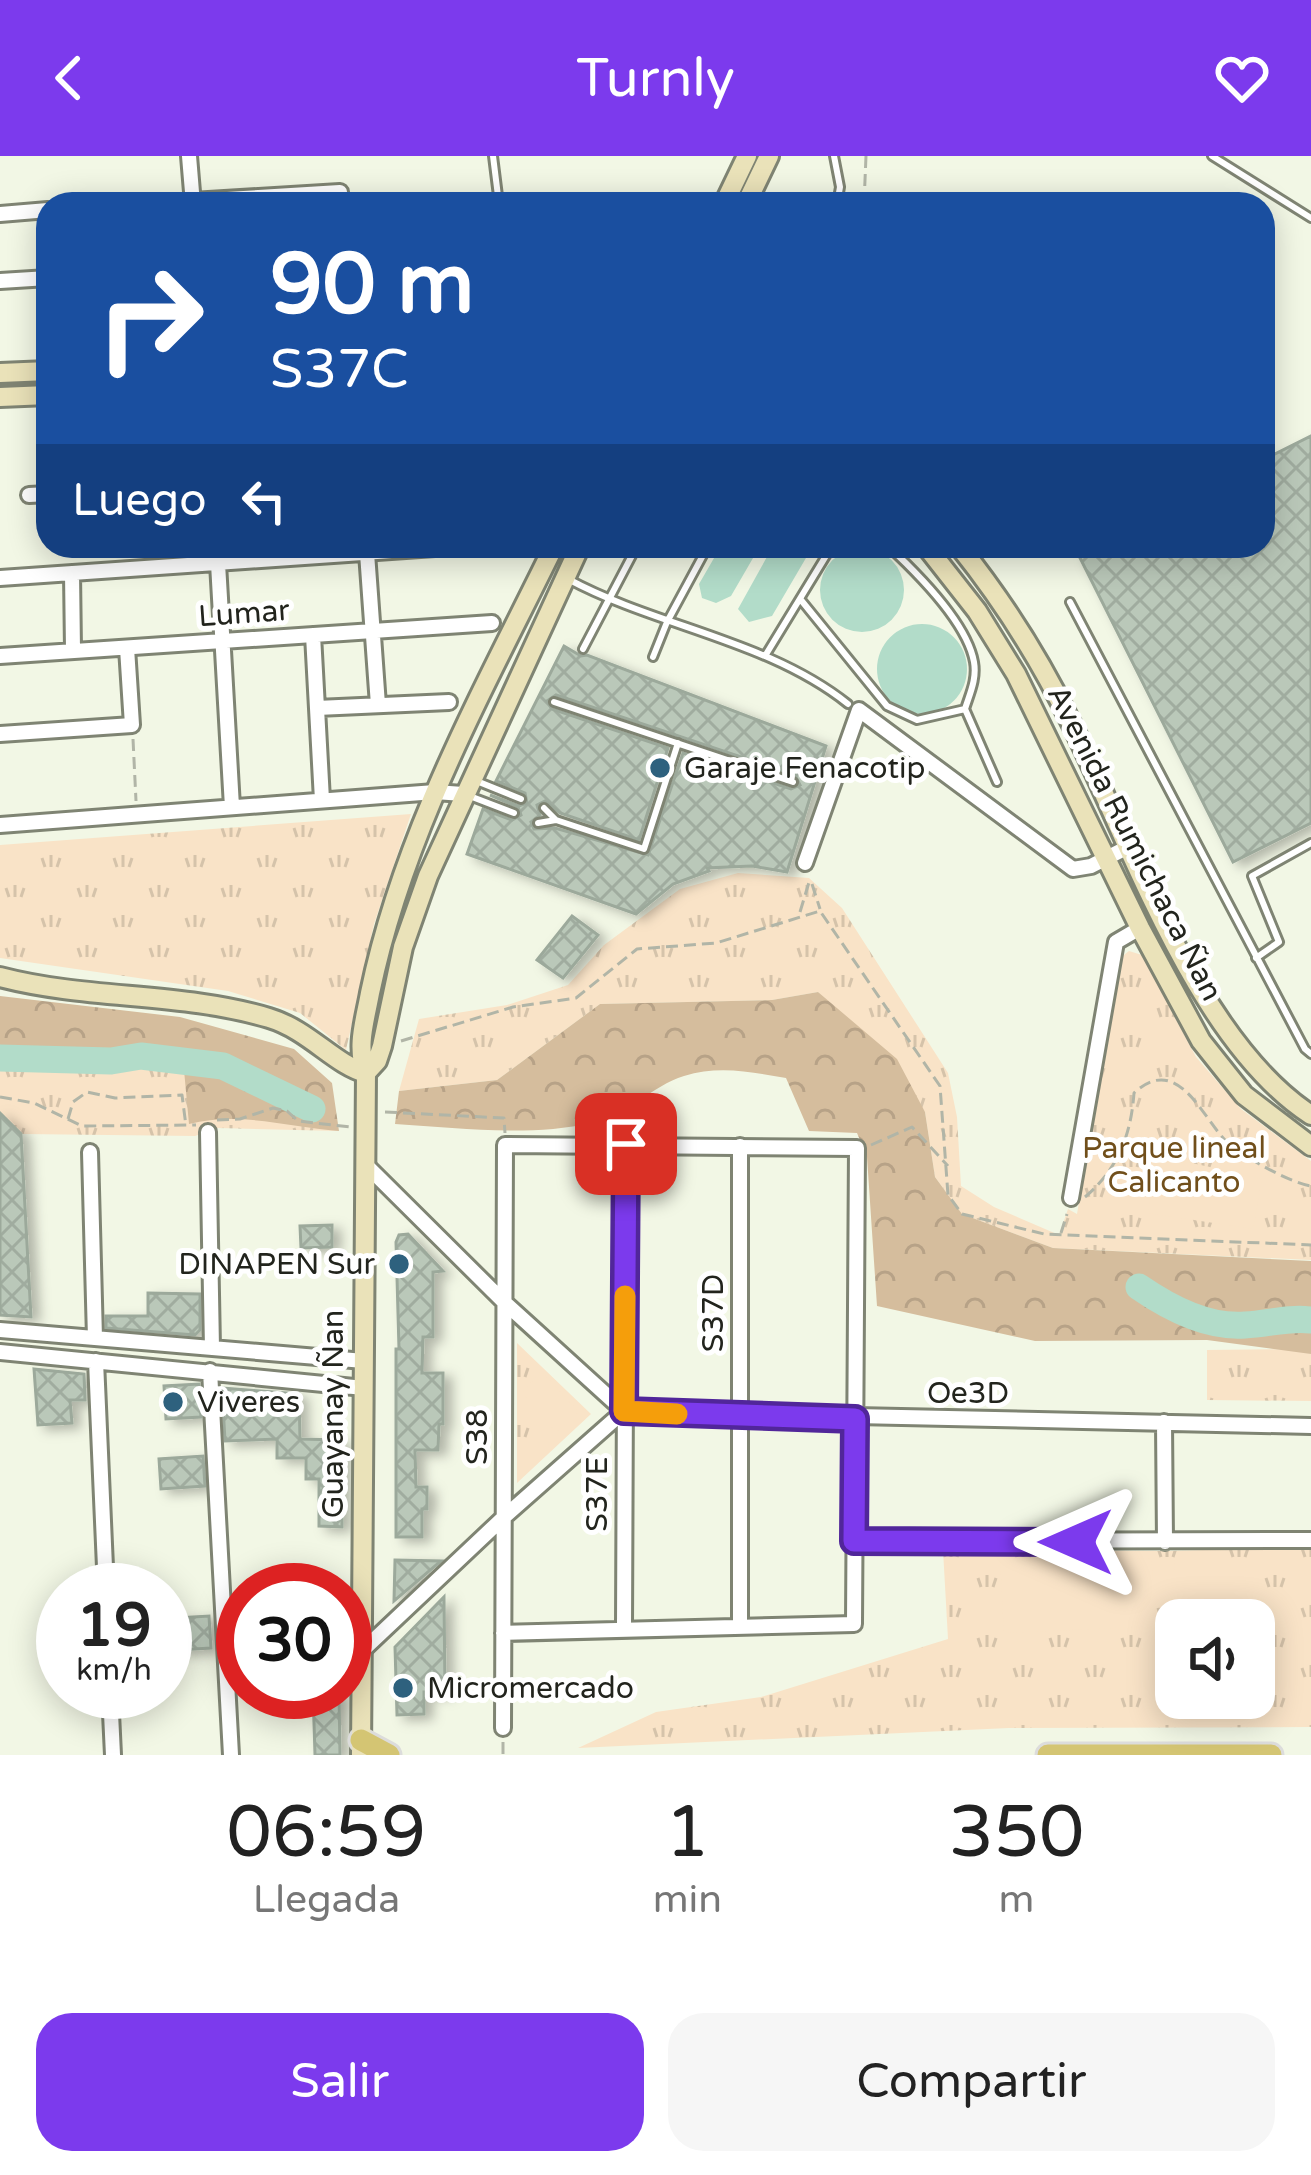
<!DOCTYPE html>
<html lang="es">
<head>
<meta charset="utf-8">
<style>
  :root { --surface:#fff; --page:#f6f6f6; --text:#222; --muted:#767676; --accent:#7c3aed }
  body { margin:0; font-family:"Varela Round",sans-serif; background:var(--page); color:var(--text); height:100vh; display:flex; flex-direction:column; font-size:45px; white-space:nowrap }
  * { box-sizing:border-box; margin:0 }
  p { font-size:39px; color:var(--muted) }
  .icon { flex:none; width:66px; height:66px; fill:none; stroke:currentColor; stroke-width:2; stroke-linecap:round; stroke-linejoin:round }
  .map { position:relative; height:1599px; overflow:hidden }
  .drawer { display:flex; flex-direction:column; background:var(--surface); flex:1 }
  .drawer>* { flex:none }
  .hud { position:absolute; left:36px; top:36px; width:1239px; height:366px; border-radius:36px; box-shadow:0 6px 30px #0003; background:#1a4fa0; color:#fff; overflow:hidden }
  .tools { position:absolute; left:1155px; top:1443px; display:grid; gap:24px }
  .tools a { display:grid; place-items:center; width:120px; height:120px; border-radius:24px; background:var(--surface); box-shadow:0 6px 30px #0003; font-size:60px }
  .speed { position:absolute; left:36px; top:1407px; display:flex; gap:24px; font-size:60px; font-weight:700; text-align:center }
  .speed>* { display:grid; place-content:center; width:156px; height:156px; border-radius:50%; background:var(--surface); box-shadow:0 6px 30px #0003; line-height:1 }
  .speed small { font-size:30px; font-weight:400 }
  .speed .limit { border:18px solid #d22; background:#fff; color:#111 }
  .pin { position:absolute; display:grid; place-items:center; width:102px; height:102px; color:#fff; margin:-51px; border-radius:24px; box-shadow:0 6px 18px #0006 }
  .me { position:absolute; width:132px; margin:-66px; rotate:270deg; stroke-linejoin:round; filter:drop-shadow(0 0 9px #0008) }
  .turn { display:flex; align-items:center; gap:42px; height:252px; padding:0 36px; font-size:54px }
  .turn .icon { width:156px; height:156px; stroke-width:2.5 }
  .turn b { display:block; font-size:84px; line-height:102px }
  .then { display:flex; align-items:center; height:114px; padding:0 36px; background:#0003; gap:24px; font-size:45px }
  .eta { display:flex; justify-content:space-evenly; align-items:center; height:204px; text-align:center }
  .eta b { font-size:72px; font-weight:600; line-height:84px }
  .cta { display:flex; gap:24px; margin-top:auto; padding:24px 36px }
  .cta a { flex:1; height:138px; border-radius:36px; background:var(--accent); color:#fff; font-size:48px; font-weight:600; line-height:138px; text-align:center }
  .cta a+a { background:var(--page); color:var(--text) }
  header { display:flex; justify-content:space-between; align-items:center; height:156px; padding:0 36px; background:var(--accent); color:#fff; font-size:54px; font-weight:600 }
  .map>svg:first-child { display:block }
</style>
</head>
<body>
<header><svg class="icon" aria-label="back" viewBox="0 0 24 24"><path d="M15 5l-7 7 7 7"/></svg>Turnly<svg class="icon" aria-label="heart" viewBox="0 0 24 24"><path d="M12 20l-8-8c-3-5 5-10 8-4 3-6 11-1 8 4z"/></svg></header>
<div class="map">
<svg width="1311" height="1599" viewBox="0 0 1311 1599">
  <defs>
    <pattern id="grass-tufts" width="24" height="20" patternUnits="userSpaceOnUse" patternTransform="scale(3)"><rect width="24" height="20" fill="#f9e3c7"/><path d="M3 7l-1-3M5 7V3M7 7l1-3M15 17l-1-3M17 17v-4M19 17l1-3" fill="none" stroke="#d5c3aa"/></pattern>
    <pattern id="forest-crowns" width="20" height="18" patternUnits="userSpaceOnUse" patternTransform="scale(3)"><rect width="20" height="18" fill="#d5bd9d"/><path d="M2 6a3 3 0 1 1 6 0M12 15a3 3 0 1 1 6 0" fill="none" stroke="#b7a287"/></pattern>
    <pattern id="building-cross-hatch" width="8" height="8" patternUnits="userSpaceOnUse" patternTransform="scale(3)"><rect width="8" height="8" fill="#bac8b9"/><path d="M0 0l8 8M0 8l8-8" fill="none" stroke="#a0ac9f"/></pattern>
    <filter id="shadow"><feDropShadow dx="8" dy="4.5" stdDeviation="6" flood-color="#0004"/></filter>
  </defs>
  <rect width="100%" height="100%" fill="#f2f7e5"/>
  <!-- grass -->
  <path fill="url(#grass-tufts)" fill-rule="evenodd" d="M411 658 374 768 346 894 300 857 228 835 0 802V689Z
    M738 717 809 722 842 752 948 917 957 961 961 1030 994 1051 1059 1079 1068 1053 1077 1058 1120 802 1129 795 1142 799 1196 901 1241 953 1311 1005V1104L1053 1092 962 1058 935 1021 925 956 818 836 772 844 600 848 497 924 399 935 419 863 507 849 568 829 604 789 680 733Z
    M36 909 110 913 142 910 219 917 339 975 218 972 195 980 21 978 0 957V914Z
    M517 1187 591 1258 517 1327Z
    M1297 1193 1311 1198V1245L1207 1244V1194Z
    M1311 1391V1571L1009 1572 578 1592 656 1556 761 1541 948 1483 943 1394 1169 1395ZM1176 1464H1254V1542H1176Z"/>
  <!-- forest -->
  <path fill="url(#forest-crowns)" d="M818 836 897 903 925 956 935 1021 962 1058 1053 1092 1311 1105V1198L1207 1184 1035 1185 877 1150 867 1001 857 977 809 975 786 922C751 916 719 909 684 920 652 930 627 959 592 967 529 981 460 972 395 968L399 935 497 924 600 848 772 844Z
    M0 840 180 861 294 893 332 927 339 975C288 971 239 955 189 968L184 914 36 909 0 914Z"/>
  <!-- pitch -->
  <path fill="#f9e3c7" d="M172 936 174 969H109V939Z
    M1157 999 1262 1023 1253 1073 1148 1057Z
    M541 1215 579 1256 556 1276 522 1237Z
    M1151 1402 1157 1470 1004 1477 1000 1404Z
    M1175 1403H1245L1246 1444 1174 1447Z"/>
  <!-- water -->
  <path fill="#b2dcc9" d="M721 390H760L731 440 716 447 702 442 699 428Z
    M773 390H813L772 460 749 466 738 453Z
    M820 434a42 42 0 1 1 84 0a42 42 0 1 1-84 0Z
    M877 513a45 45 0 1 1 90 0a45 45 0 1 1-90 0Z"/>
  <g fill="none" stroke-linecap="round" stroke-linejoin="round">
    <!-- river -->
    <path stroke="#b2dcc9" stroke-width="27" d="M0 902 111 905 141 900 223 910 312 953
      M1139 1131C1168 1151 1207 1172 1245 1169 1268 1168 1288 1161 1311 1164"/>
  </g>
  <!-- building -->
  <path fill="url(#building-cross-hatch)" stroke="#9ca99b" stroke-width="3" fill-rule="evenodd" filter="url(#shadow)" d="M1311 280V667L1233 706 1078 398 1094 390H1263V304Z
    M564 490 581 500 587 499 826 590 787 716 752 710 707 712 709 715 673 728 636 758 467 698 483 653 512 664 521 659 518 651 490 639 519 650 527 647 525 637 496 625ZM556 539 795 619 800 629 791 633 683 597 648 699 555 672 534 673 531 666 540 659 537 649 545 645 560 657 639 684 668 592 552 553 547 545Z
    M572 760 598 779 563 822 537 804Z
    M0 957 21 978 31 1161 0 1159Z
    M332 1069V1091L301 1092 300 1070Z
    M408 1078 443 1115 433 1116V1181H423L422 1217H443V1268H439L438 1294H415L416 1331H427V1353H422V1381H396V1193H399L396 1086 399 1079Z
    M148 1137 200 1138V1174L195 1179 106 1172V1160H148Z
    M34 1213 84 1218 85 1244H70L72 1267 38 1269Z
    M199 1228 201 1261 166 1263 164 1230Z
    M222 1232 299 1238 300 1283 342 1284V1371L319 1370V1323H306V1302H277V1283L225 1285Z
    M203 1300 205 1330 161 1333 159 1303Z
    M395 1404 441 1405 394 1445Z
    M444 1441 445 1536H424V1558L397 1559 395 1491Z
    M209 1460 211 1492 178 1494 176 1462Z
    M313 1536H339L340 1599H315Z"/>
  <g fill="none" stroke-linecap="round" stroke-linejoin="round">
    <!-- lane casing -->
    <g stroke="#7f8473" stroke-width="12">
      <path id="lane" d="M493 0 499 48
        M834 0 840 31 837 48
        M1212 0 1311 62
        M888 390C916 416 967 467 974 506 977 523 970 537 965 553L997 626
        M568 423C657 471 768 484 848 548
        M801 444 887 550 917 564 965 553
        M1070 446 1305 893 1311 898
        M583 493 637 390
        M765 500 832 390
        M653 501 667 466 708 390
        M554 546 793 626
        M474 624 521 643
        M467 639 514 657
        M544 652 556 664
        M538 667 556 664 644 693 678 587
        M1256 802 1279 786 1252 720 1311 687"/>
    </g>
    <!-- street casing -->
    <g stroke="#7f8473" stroke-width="20">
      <path id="street" d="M189 0 193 48
        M144 48 340 36
        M0 58 48 54
        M0 125 48 122
        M29 339 48 338
        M217 390 232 651
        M367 397 378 549
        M72 417 73 494
        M0 422 464 390
        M313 479 322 644
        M0 500 492 467
        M317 552 449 546
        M0 578 132 569 127 492
        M0 669 435 636 463 638
        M805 707 859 554 1073 713 1091 710 1130 690
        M208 976 212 1192
        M90 996 95 1182
        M365 1008 504 1146 624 1255
        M1071 1042 1116 786 1140 772
        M0 1174 364 1205
        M0 1196 364 1232
        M96 1205 106 1434
        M210 1215 231 1599
        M624 1255 1311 1270
        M1164 1266 1165 1386
        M854 1385 1311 1384
        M740 1469V990
        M624 1472 626 988
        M361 1496 504 1361 624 1255
        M110 1536 113 1599
        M503 1572C504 1378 504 1184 505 989L857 992 854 1468 503 1477"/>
    </g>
    <!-- secondary casing -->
    <g stroke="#7f8473" stroke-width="24">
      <path id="secondary" d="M724 48 747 0
        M746 48 769 0
        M0 217 48 215
        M0 241 48 239
        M926 390 977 455 1016 518 1140 772 1201 885 1244 939 1311 990
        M959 390C1003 445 1040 503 1071 567 1131 687 1197 885 1311 959
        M0 821C88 844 182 836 269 862 309 874 335 909 366 917
        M366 917 377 905 382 890 403 791 428 720 580 390
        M361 1599 366 917C356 890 365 865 370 837 403 677 483 535 554 390"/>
    </g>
    <!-- primary casing -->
    <g stroke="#dcdcdb" stroke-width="27">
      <path id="primary" d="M361 1584 389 1599
        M1048 1599H1271"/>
    </g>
    <!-- path -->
    <path stroke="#b1b5a7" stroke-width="3" stroke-dasharray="12 6" stroke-linecap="butt" d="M864 48 866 0
      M133 583 136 645
      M812 728 820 753
      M800 756 810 723
      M401 885 513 851 576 842 637 793 716 787 820 755 940 930 948 1039 962 1058 1044 1078 1311 1089
      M0 941 34 947 82 970 196 969
      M385 956 504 962 505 977
      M68 963 73 946 87 936 115 942 182 939 186 970
      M217 964 240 963 273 952 287 955 298 965 350 971
      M871 989 912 971 948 1010
      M1085 1041C1118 1013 1131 979 1134 937 1178 896 1202 962 1227 986 1243 1001 1291 1027 1311 1030
      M1061 1077 1067 1058
      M503 1586V1599"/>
    <!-- lane -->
    <use href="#lane" stroke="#fff" stroke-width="6"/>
    <!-- street -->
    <use href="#street" stroke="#fff" stroke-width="14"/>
    <!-- secondary -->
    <use href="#secondary" stroke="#eae2b9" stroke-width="18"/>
    <!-- primary -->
    <use href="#primary" stroke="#d4c573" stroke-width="21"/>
  </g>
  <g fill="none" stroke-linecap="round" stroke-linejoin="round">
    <!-- route casing -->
    <g stroke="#51269a" stroke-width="30">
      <path id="route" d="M626 988 624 1255 855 1263 854 1385 1076 1386"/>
    </g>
    <!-- route -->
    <use href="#route" stroke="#7c3aed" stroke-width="21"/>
    <!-- slow -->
    <path stroke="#f59e0b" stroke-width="21" d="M625 1140 624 1255 677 1258"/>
  </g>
  <!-- markers -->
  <g fill="#2e617e" stroke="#fff" stroke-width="4.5">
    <circle cx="660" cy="612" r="12"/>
    <circle cx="399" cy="1108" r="12"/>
    <circle cx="173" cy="1246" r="12"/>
    <circle cx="403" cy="1532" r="12"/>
  </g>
  <g text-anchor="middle" stroke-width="10" stroke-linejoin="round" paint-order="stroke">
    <!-- street labels -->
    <g font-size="30" fill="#22241d" stroke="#fff">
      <text transform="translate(244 457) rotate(-4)" y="10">Lumar</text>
      <text transform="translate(1135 687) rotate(63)" y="10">Avenida Rumichaca Ñan</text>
      <text transform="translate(713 1157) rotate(-90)" y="10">S37D</text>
      <text x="968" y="1247">Oe3D</text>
      <text transform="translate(333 1258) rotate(-90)" y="10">Guayanay Ñan</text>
      <text transform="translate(477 1281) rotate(-90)" y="10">S38</text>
      <text transform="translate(597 1338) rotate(-90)" y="10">S37E</text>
    </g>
    <!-- poi labels -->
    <g font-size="30" fill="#22241d" stroke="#fff" text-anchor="start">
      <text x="684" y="622">Garaje Fenacotip</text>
      <text x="375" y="1118" text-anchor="end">DINAPEN Sur</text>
      <text x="197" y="1256">Viveres</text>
      <text x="427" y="1542">Micromercado</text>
    </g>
    <!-- park labels -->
    <g font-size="30" fill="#714f1b" stroke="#fff">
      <text x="1174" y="1002">Parque lineal<tspan x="1174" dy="34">Calicanto</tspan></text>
    </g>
  </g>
</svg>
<div class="tools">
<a><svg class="icon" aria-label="sound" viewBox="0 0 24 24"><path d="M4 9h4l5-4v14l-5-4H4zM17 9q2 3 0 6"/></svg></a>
</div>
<div class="speed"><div>19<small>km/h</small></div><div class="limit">30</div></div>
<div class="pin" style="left:626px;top:988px;background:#d93025"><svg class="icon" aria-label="arrive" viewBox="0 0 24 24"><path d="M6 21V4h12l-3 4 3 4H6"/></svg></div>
<svg class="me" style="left:1076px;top:1386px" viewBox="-20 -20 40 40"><path d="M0-17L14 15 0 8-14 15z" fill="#7c3aed" stroke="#fff" stroke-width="4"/></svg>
<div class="hud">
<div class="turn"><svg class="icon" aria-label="right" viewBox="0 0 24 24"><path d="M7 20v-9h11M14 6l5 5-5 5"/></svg><div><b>90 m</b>S37C</div></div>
<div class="then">Luego<svg class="icon" aria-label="left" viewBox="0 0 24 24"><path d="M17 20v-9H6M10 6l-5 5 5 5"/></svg></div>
</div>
</div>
<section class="drawer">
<div class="eta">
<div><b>06:59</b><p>Llegada</p></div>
<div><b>1</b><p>min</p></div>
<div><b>350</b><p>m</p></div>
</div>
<div class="cta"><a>Salir</a><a>Compartir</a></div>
</section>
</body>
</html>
